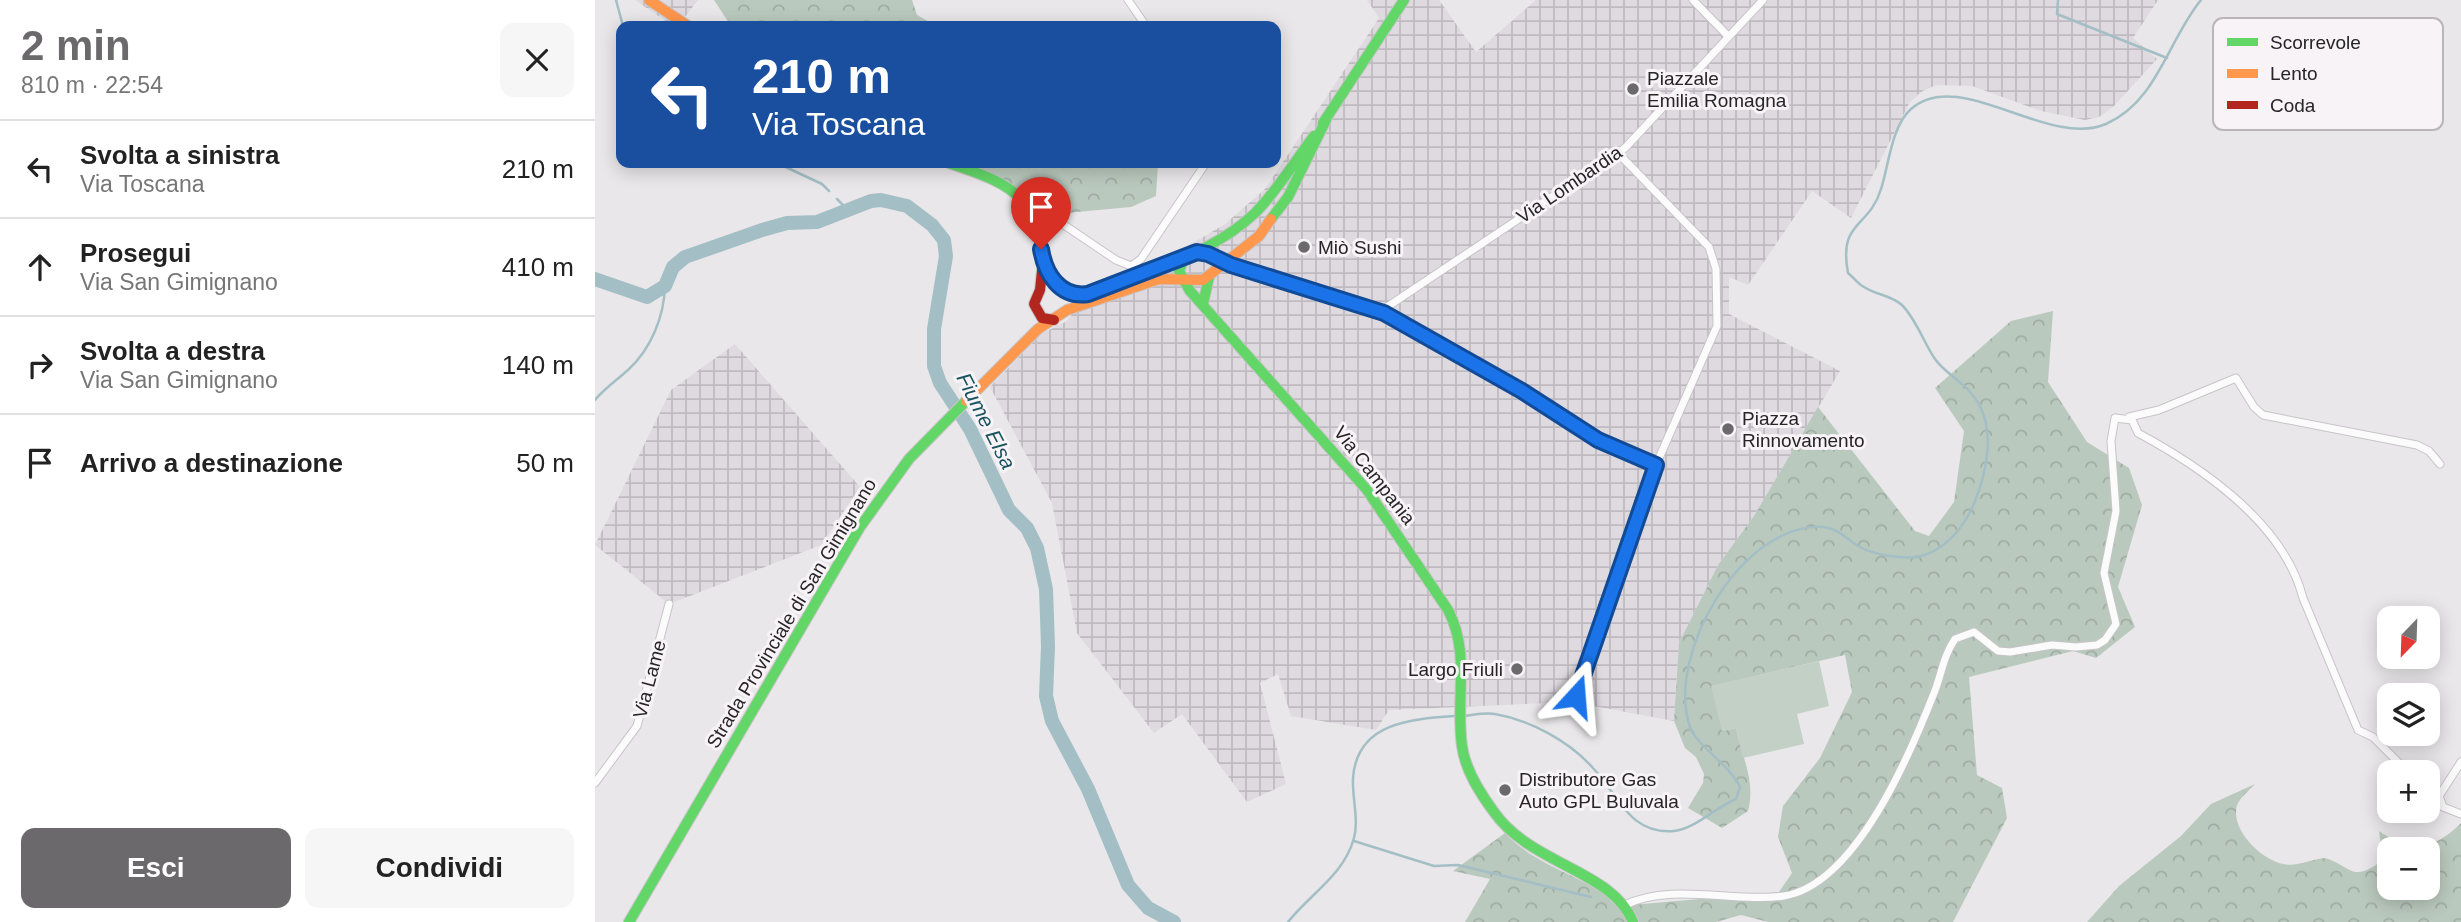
<!DOCTYPE html>
<html lang="it">
<head>
<meta charset="utf-8">
<style>
  :root { --surface:#fff; --page:#f6f6f6; --text:#222; --muted:#767676; --line:#e0e0e0; --accent:#6b696b }
  body { margin:0; font-family:Helvetica,sans-serif; background:var(--page); color:var(--text); height:100vh; display:flex; flex-direction:column; font-size:26px; white-space:nowrap }
  * { box-sizing:border-box; margin:0 }
  p { font-size:23px; color:var(--muted) }
  .icon { flex:none; width:38px; height:38px; fill:none; stroke:currentColor; stroke-width:2; stroke-linecap:round; stroke-linejoin:round }
  .map { position:relative; flex:1; overflow:hidden }
  .panel { display:flex; flex-direction:column; background:var(--surface); width:595px }
  .panel>* { flex:none }
  .guide { position:absolute; left:21px; top:21px; width:665px; height:147px; border-radius:14px; box-shadow:0 4px 18px #0003; background:#1a4fa0; color:#fff; overflow:hidden }
  .needle { width:46px; rotate:203deg }
  .tools { position:absolute; left:1782px; top:606px; display:grid; gap:14px }
  .tools a { display:grid; place-items:center; width:63px; height:63px; border-radius:14px; background:var(--surface); box-shadow:0 4px 18px #0003; font-size:35px }
  .pin { position:absolute; display:grid; place-items:center; width:60px; height:60px; color:#fff; margin:-72px -30px; border-radius:50% 50% 50% 0; rotate:-45deg; box-shadow:0 0 7px #0007 }
  .pin .icon { rotate:45deg }
  .me { position:absolute; width:77px; margin:-38px; rotate:19deg; stroke-linejoin:round; filter:drop-shadow(0 0 5px #0008) }
  .turn { display:flex; align-items:center; gap:24px; height:147px; padding:0 21px; font-size:32px }
  .turn .icon { width:91px; height:91px; stroke-width:2.5 }
  .turn b { display:block; font-size:49px; line-height:60px }
  .round { display:grid; place-items:center; flex:none; width:74px; height:74px; border-radius:14px; background:var(--page) }
  .head { display:flex; align-items:center; justify-content:space-between; height:119px; padding:0 21px }
  h1 { font-size:42px; font-weight:800; line-height:52px; color:var(--accent) }
  .primary-button { display:flex; gap:14px; margin-top:auto; padding:14px 21px }
  .primary-button a { flex:1; height:80px; border-radius:14px; background:var(--accent); color:#fff; font-size:28px; font-weight:800; line-height:80px; text-align:center }
  .primary-button a+a { background:var(--page); color:var(--text) }
  ul { padding:0; list-style:none }
  li { display:flex; align-items:center; gap:21px; height:98px; padding:0 21px; border-top:2px solid var(--line) }
  li div { flex:1 }
  li b { display:block; font-size:26px }
  li em { font-style:normal }
  main { display:flex; flex:1; min-height:0 }
  .map>svg:first-child { display:block }
</style>
</head>
<body>
<main>
<section class="panel">
<div class="head"><div><h1>2 min</h1><p>810 m · 22:54</p></div><a class="round"><svg class="icon" aria-label="close" viewBox="0 0 24 24"><path d="M6 6l12 12M18 6L6 18"/></svg></a></div>
<ul>
<li><svg class="icon" aria-label="left" viewBox="0 0 24 24"><path d="M17 20v-9H6M10 6l-5 5 5 5"/></svg><div><b>Svolta a sinistra</b><p>Via Toscana</p></div><em>210 m</em></li>
<li><svg class="icon" aria-label="ahead" viewBox="0 0 24 24"><path d="M12 20V5M6 11l6-6 6 6"/></svg><div><b>Prosegui</b><p>Via San Gimignano</p></div><em>410 m</em></li>
<li><svg class="icon" aria-label="right" viewBox="0 0 24 24"><path d="M7 20v-9h11M14 6l5 5-5 5"/></svg><div><b>Svolta a destra</b><p>Via San Gimignano</p></div><em>140 m</em></li>
<li><svg class="icon" aria-label="arrive" viewBox="0 0 24 24"><path d="M6 21V4h12l-3 4 3 4H6"/></svg><div><b>Arrivo a destinazione</b></div><em>50 m</em></li>
</ul>
<div class="primary-button"><a>Esci</a><a>Condividi</a></div>
</section>
<div class="map">
<svg width="1866" height="922" viewBox="0 0 1866 922">
  <defs>
    <pattern id="industrial-grid" width="8" height="8" patternUnits="userSpaceOnUse" patternTransform="scale(1.75)"><rect width="8" height="8" fill="#dfd9e0"/><path d="M0 4h8M4 0v8" fill="none" stroke="#bfbac0"/></pattern>
    <pattern id="forest-crowns" width="20" height="18" patternUnits="userSpaceOnUse" patternTransform="scale(1.75)"><rect width="20" height="18" fill="#bac9be"/><path d="M2 6a3 3 0 1 1 6 0M12 15a3 3 0 1 1 6 0" fill="none" stroke="#a0aca3"/></pattern>
  </defs>
  <rect width="100%" height="100%" fill="#e9e7e9"/>
  <!-- industrial -->
  <path fill="url(#industrial-grid)" d="M40 0H103L83 26H78Z
    M772 0H844L881 52 941 0H1563L1538 38 1562 59 1518 107 1504 117 1490 120 1446 111 1377 86 1341 85 1326 92 1315 102 1256 218 1217 191 1153 285 1134 277V314L1245 371 1159 516 1123 565 1084 643 1079 721 977 702 794 710 781 730 696 716 683 674 665 683 691 784 652 802 587 714 559 733 482 633 457 503 395 387 446 334 472 321 497 287 593 246 630 224 670 189 784 18Z
    M140 344 265 487 226 545 74 604 0 545 76 390Z"/>
  <!-- forest -->
  <path fill="url(#forest-crowns)" fill-rule="evenodd" d="M119 0H317L322 15 342 26H136Z
    M371 163H563L561 196 536 207 471 213Z
    M1458 311 1453 382 1492 442 1534 468 1547 505 1523 587 1540 627 1501 658 1478 651 1374 677 1382 775 1407 788 1412 818 1358 922H1173L1146 915 1121 922H870L895 879 858 871 910 833C942 868 991 875 1025 906L1184 892 1197 873 1183 837 1188 806 1225 758 1257 692 1250 655 1117 686 1128 731 1141 728C1147 757 1161 782 1153 811L1127 828 1093 808 1108 783 1109 774 1101 757 1090 748 1079 721 1084 643 1123 565 1159 516 1223 407 1320 531 1334 536 1359 502 1369 431 1340 388 1416 321Z
    M1660 784C1654 791 1642 799 1641 810 1639 833 1667 860 1688 864 1702 867 1716 859 1730 858 1757 866 1756 884 1788 860L1784 831C1816 853 1838 851 1866 823V922H1492L1524 886 1586 836 1616 804ZM1794 849H1832V887H1794Z"/>
  <!-- garden -->
  <path fill="#c2d0c6" d="M1224 661 1234 706 1202 714 1209 744 1148 758 1141 728 1127 731 1116 686Z"/>
  <g fill="none" stroke-linecap="round" stroke-linejoin="round">
    <!-- stream -->
    <path stroke="#a3bfc5" stroke-width="2.5" d="M21 0 28 26
      M1463 0 1462 14 1572 58
      M182 163 227 184 234 191
      M242 199 255 212
      M0 400C10 388 22 380 33 370 56 349 69 317 70 286
      M868 716C878 715 890 712 900 714 935 720 974 741 998 768 1023 794 1034 835 1079 831 1100 829 1121 807 1141 799L1145 787C1133 763 1101 745 1095 727 1070 655 1147 522 1228 527 1243 528 1253 540 1265 547 1280 555 1305 559 1322 557 1348 552 1367 530 1378 506 1393 471 1403 422 1375 392 1365 380 1349 372 1340 359 1329 343 1321 319 1307 305 1296 295 1281 295 1269 287 1263 284 1258 277 1253 273 1243 220 1274 229 1286 189 1294 165 1296 127 1316 109 1365 66 1452 149 1511 124 1562 102 1573 40 1606 0
      M759 841 839 866 863 865 996 897
      M693 922C715 894 749 875 759 838 764 820 757 797 758 778 762 722 817 719 861 716"/>
    <!-- river -->
    <path stroke="#a3bfc5" stroke-width="14" d="M0 279 52 297 70 286 78 267 90 257 167 230 192 223 222 222 276 201 286 200 312 206 337 225 349 240 351 256 339 329V366L345 383 375 429 414 510 432 528 442 548 451 589 453 646 451 696 457 721 493 789 533 885 553 908 579 922"/>
    <!-- street casing -->
    <g stroke="#c7c5c7" stroke-width="9">
      <path id="street" d="M533 0 551 26
        M1098 0 1132 35
        M433 206 444 208 521 260 536 266 546 259 611 163
        M631 263 789 313 927 391 1003 440 1061 465
        M786 311 1030 148 1168 0
        M1534 417 1564 410 1641 378 1659 407 1668 415 1822 445 1834 451 1845 464
        M981 696 1061 465 1122 326 1121 269 1114 247 1023 153
        M0 783 42 726 74 604
        M1832 791 1848 807 1866 814
        M1848 807 1844 796 1866 762
        M1030 905C1076 882 1140 903 1189 896 1262 884 1317 750 1341 688 1347 671 1349 655 1360 639L1379 632 1403 651 1415 652 1457 645 1481 647 1502 645 1510 640 1521 624 1509 573 1521 511 1516 441 1520 418 1537 420 1543 433C1608 468 1689 524 1708 598L1763 730 1778 737 1813 772"/>
    </g>
    <!-- fast casing -->
    <g stroke="#c7c5c7" stroke-width="12">
      <path id="fast" d="M728 123 809 0
        M354 163C380 172 412 181 431 204 457 237 434 281 486 295 545 273 614 257 660 213 682 191 700 161 719 136
        M676 219 693 197 731 120
        M590 256 584 271 595 291 772 490 853 610C876 654 860 698 867 746 870 770 885 793 899 812 936 865 1017 870 1038 922
        M608 304 614 277
        M34 922 265 527 314 459 371 401"/>
    </g>
    <!-- slow casing -->
    <g stroke="#c7c5c7" stroke-width="12">
      <path id="slow" d="M54 0 93 26
        M602 252 631 263
        M371 401 443 329 472 310 564 279 608 280 664 236 676 219"/>
    </g>
    <!-- jam casing -->
    <g stroke="#c7c5c7" stroke-width="12">
      <path id="jam" d="M448 261 445 290 439 304 447 318 459 320"/>
    </g>
    <!-- street -->
    <use href="#street" stroke="#fcfbfc" stroke-width="7"/>
    <!-- fast -->
    <use href="#fast" stroke="#63d668" stroke-width="10"/>
    <!-- slow -->
    <use href="#slow" stroke="#ff974d" stroke-width="10"/>
    <!-- jam -->
    <use href="#jam" stroke="#b3261e" stroke-width="10"/>
  </g>
  <g fill="none" stroke-linecap="round" stroke-linejoin="round">
    <!-- route casing -->
    <g stroke="#114b97" stroke-width="18">
      <path id="route" d="M446 249C450 274 465 298 493 294L602 252 613 254 636 265 789 313 927 391 1003 440 1061 465 981 696"/>
    </g>
    <!-- route -->
    <use href="#route" stroke="#1a73e8" stroke-width="12"/>
  </g>
  <!-- markers -->
  <g fill="#6b696b" stroke="#f7f3f7" stroke-width="2.5">
    <circle cx="1038" cy="89" r="7"/>
    <circle cx="709" cy="247" r="7"/>
    <circle cx="1133" cy="429" r="7"/>
    <circle cx="922" cy="669" r="7"/>
    <circle cx="910" cy="790" r="7"/>
  </g>
  <g text-anchor="middle" stroke-width="6" stroke-linejoin="round" paint-order="stroke">
    <!-- poi labels -->
    <g font-size="19" fill="#272527" stroke="#f7f3f7" text-anchor="start">
      <text x="1052" y="85">Piazzale<tspan x="1052" dy="22">Emilia Romagna</tspan></text>
      <text x="723" y="254">Miò Sushi</text>
      <text x="1147" y="425">Piazza<tspan x="1147" dy="22">Rinnovamento</tspan></text>
      <text x="908" y="676" text-anchor="end">Largo Friuli</text>
      <text x="924" y="786">Distributore Gas<tspan x="924" dy="22">Auto GPL Buluvala</tspan></text>
    </g>
    <!-- street labels -->
    <g font-size="19" fill="#272527" stroke="#f7f3f7">
      <text transform="translate(974 184) rotate(-34)" y="7">Via Lombardia</text>
      <text transform="translate(780 475) rotate(52)" y="7">Via Campania</text>
      <text transform="translate(196 613) rotate(-59)" y="7">Strada Provinciale di San Gimignano</text>
      <text transform="translate(54 679) rotate(-75)" y="7">Via Lame</text>
    </g>
    <!-- water labels -->
    <g font-size="21" font-style="italic" fill="#1a545e" stroke="#f7f3f7">
      <text transform="translate(391 421) rotate(63)" y="7">Fiume Elsa</text>
    </g>
  </g>
  <!-- legend -->
  <rect x="1618" y="18" width="230" height="112" rx="10" fill="#f7f3f7" stroke="#b9b5b9" stroke-width="2"/>
  <rect x="1632" y="38" width="31" height="8" fill="#63d668"/>
  <rect x="1632" y="69" width="31" height="9" fill="#ff974d"/>
  <rect x="1632" y="101" width="31" height="8" fill="#b3261e"/>
  <g font-size="19" fill="#272527">
    <text x="1675" y="49">Scorrevole</text>
    <text x="1675" y="80">Lento</text>
    <text x="1675" y="112">Coda</text>
  </g>
</svg>
<div class="tools">
<a><svg class="needle" viewBox="-14 -14 28 28"><path d="M0-13l5 13h-10z" fill="#e53935"/><path d="M0 13l5-13h-10z" fill="#767676"/></svg></a>
<a><svg class="icon" aria-label="layers" viewBox="0 0 24 24"><path d="M12 4l9 5-9 5-9-5zM3 14l9 5 9-5"/></svg></a>
<a>+</a>
<a>−</a>
</div>
<div class="pin" style="left:446px;top:249px;background:#d93025"><svg class="icon" aria-label="arrive" viewBox="0 0 24 24"><path d="M6 21V4h12l-3 4 3 4H6"/></svg></div>
<svg class="me" style="left:981px;top:696px" viewBox="-20 -20 40 40"><path d="M0-17L14 15 0 8-14 15z" fill="#1a73e8" stroke="#fff" stroke-width="4"/></svg>
<div class="guide">
<div class="turn"><svg class="icon" aria-label="left" viewBox="0 0 24 24"><path d="M17 20v-9H6M10 6l-5 5 5 5"/></svg><div><b>210 m</b>Via Toscana</div></div>
</div>
</div>
</main>
</body>
</html>
